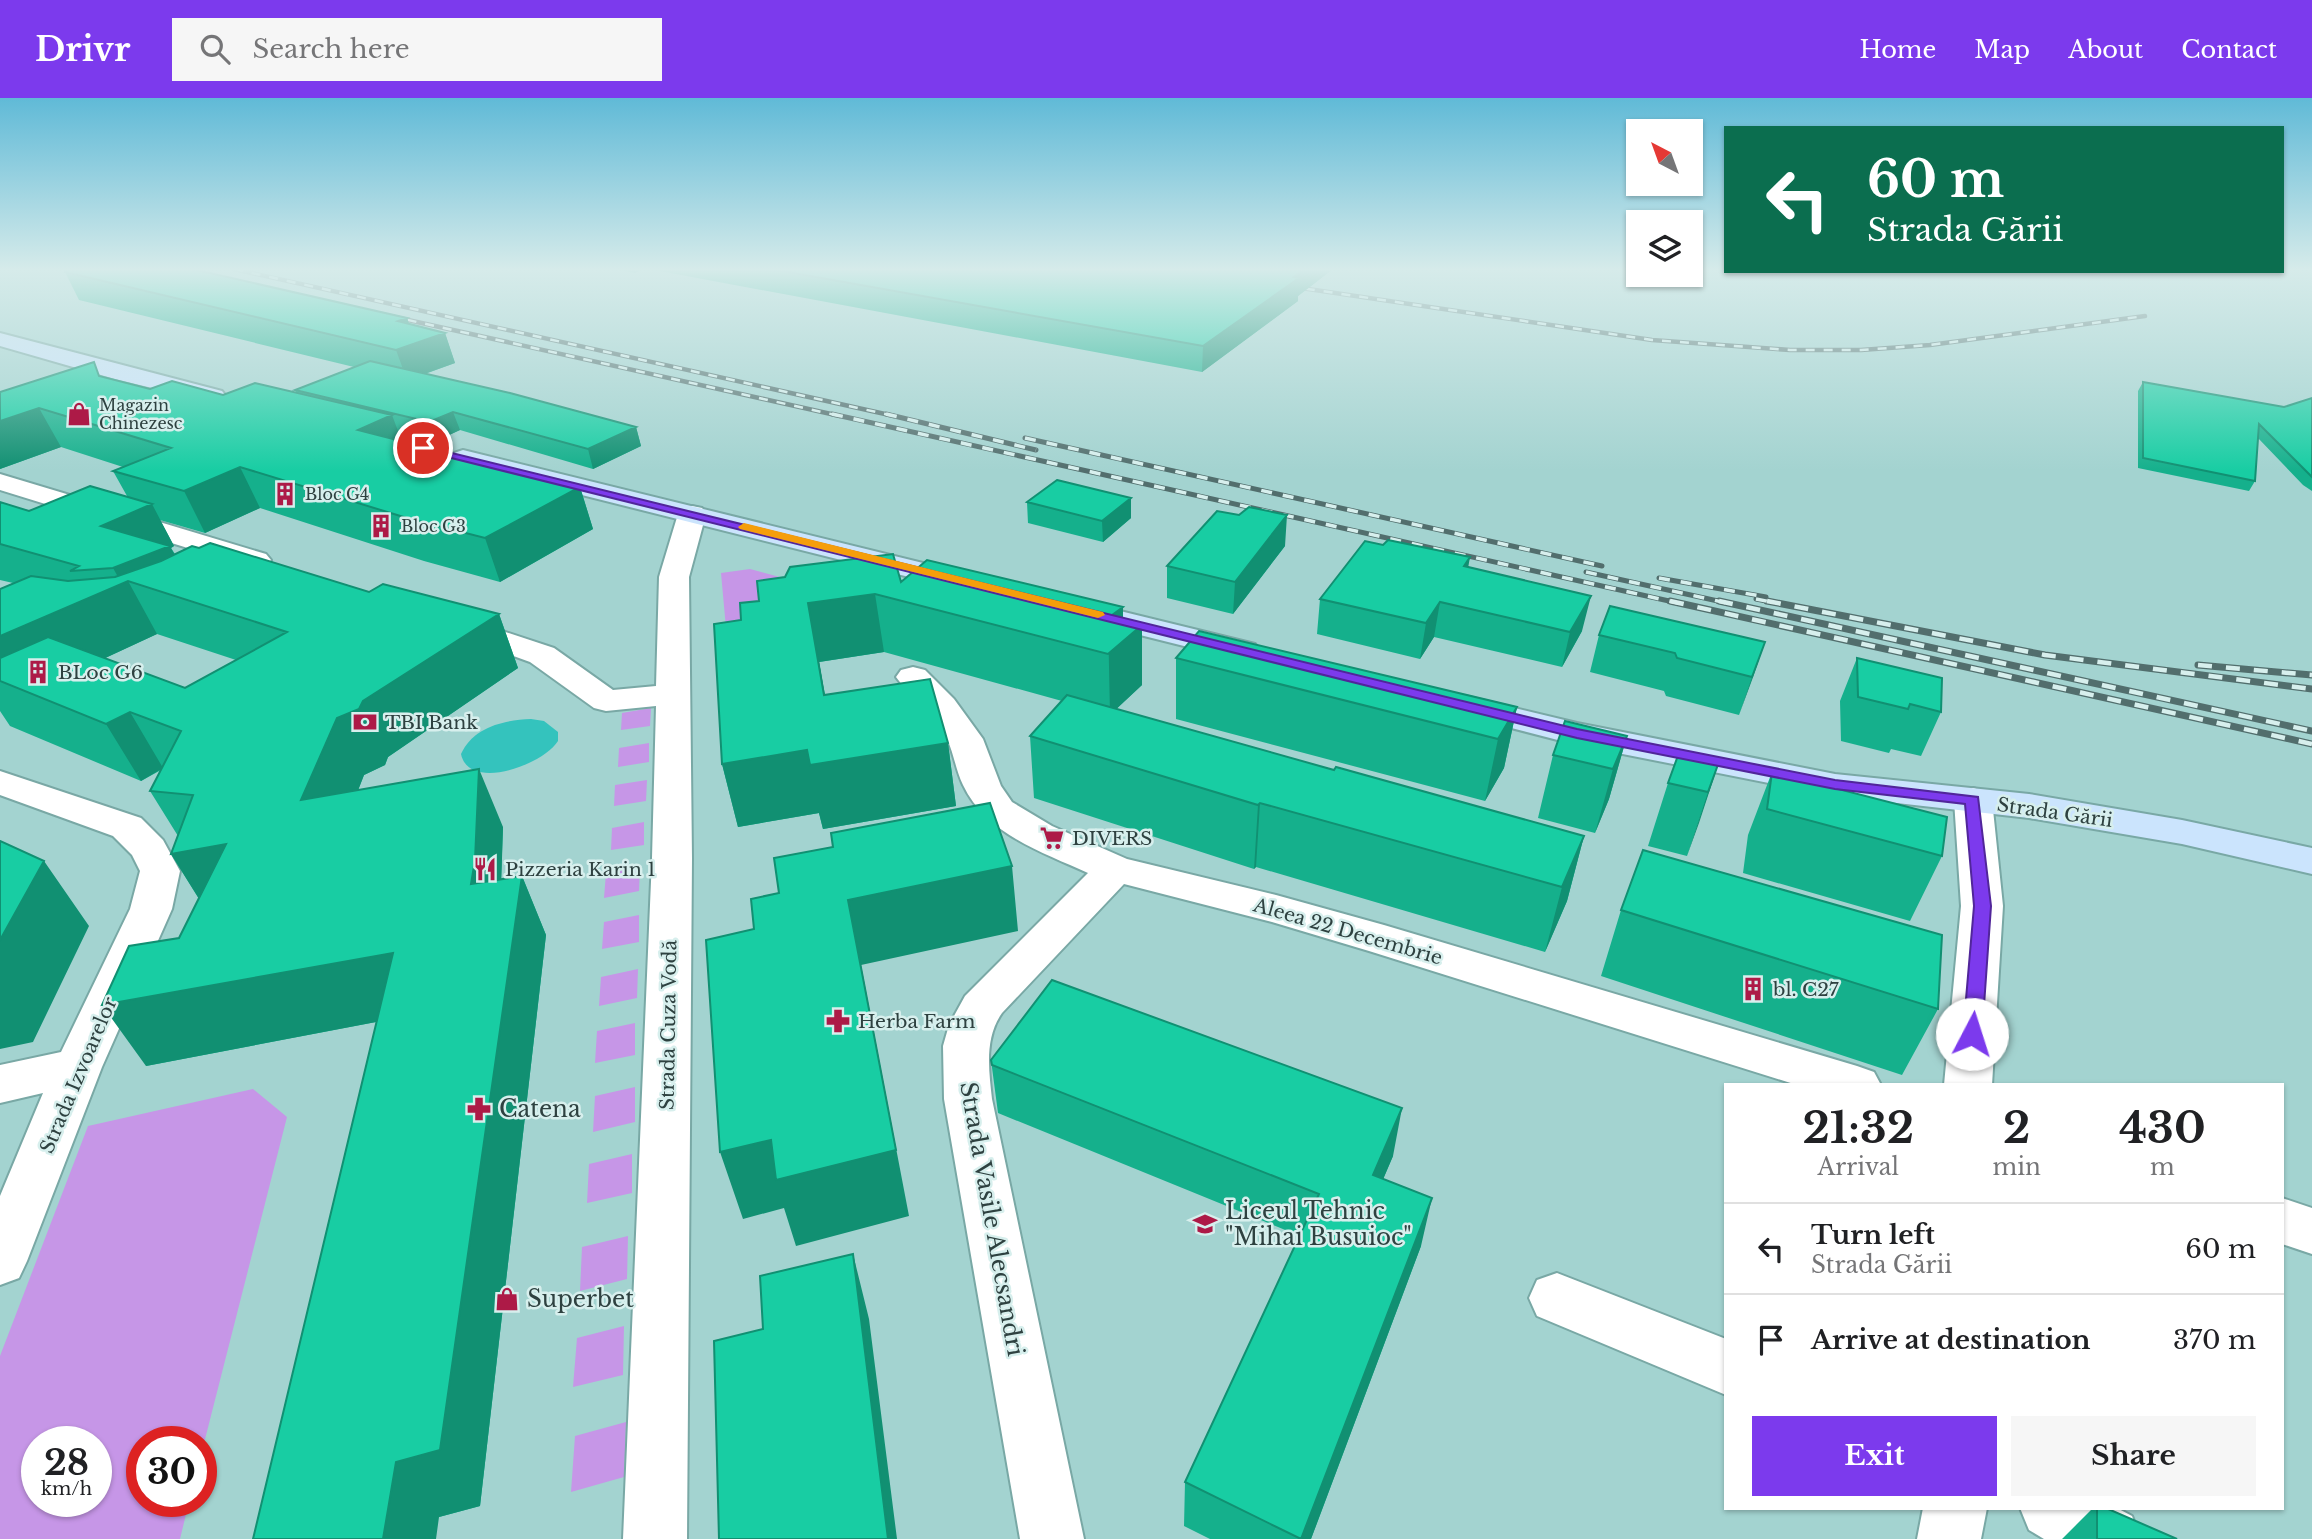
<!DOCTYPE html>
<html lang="en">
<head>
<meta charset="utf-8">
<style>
  :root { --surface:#fff; --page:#f6f6f6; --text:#202124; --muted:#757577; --line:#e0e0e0; --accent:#7c3aed }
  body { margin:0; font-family:"Libre Baskerville",serif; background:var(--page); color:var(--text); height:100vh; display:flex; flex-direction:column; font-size:26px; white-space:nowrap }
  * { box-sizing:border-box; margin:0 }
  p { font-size:23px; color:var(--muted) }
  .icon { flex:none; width:38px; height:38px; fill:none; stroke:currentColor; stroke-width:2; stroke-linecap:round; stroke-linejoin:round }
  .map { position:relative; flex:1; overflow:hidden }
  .sheet { position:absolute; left:1724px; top:985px; width:560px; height:427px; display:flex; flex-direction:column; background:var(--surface); border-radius:0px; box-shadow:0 2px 5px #0004 }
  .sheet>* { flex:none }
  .top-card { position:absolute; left:1724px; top:28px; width:560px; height:147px; border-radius:0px; box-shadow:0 2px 5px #0004; background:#0b6e4f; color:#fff; overflow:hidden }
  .needle { width:46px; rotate:319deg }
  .fabs { position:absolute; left:1626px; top:21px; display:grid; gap:14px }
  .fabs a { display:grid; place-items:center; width:77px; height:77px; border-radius:0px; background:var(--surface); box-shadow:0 2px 5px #0004; font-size:35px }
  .speed { position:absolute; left:21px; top:1328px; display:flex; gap:14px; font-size:35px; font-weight:700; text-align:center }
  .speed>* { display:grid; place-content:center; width:91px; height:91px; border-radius:50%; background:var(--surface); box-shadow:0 2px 5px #0004; line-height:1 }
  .speed small { font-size:18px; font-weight:400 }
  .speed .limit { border:10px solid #d22; background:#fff; color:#111 }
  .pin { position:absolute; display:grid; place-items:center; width:60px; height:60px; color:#fff; margin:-30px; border:4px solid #fff; border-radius:50%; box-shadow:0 2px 7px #0007 }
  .me { position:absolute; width:77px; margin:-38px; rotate:5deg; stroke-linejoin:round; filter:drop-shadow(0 0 5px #0008) }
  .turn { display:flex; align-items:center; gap:24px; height:147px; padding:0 28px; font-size:32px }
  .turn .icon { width:91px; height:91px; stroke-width:2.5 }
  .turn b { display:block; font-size:49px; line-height:60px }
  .eta { display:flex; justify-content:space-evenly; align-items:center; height:119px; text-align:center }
  .eta b { font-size:42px; font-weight:700; line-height:49px }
  .primary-button { display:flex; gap:14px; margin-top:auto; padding:14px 28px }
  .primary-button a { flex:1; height:80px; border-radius:0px; background:var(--accent); color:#fff; font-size:28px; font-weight:700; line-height:80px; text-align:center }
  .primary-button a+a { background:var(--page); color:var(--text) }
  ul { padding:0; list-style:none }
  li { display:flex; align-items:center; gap:21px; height:91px; padding:0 28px; border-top:2px solid var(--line) }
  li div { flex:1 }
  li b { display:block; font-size:26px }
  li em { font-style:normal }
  header { display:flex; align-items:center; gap:42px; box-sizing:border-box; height:98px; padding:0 35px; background:var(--accent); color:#fff }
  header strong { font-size:33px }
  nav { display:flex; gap:38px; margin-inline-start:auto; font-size:24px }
  .search { width:490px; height:63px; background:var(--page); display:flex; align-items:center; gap:18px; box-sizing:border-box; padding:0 24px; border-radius:0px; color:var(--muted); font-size:26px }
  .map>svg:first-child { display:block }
</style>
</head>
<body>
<header>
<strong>Drivr</strong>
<div class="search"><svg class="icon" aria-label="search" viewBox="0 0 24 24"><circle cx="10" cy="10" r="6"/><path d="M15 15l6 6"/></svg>Search here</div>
<nav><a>Home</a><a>Map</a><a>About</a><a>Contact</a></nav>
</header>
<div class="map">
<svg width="2312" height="1441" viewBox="0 0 2312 1441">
  <rect width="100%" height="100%" fill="#a3d3d0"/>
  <!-- green -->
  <path fill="#c696e7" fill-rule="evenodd" d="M750 471 839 495 726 530 721 475Z
    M651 610 650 628 621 632 622 615Z
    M649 645V664L618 669 619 650Z
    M647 682 646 703 614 708 615 687Z
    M644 724V747L611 752 612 730Z
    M640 769 639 793 604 800 606 775Z
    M639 817V844L602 851 604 824Z
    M638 871 637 900 599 908 601 879Z
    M635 925V957L595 965 597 933Z
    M635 989V1024L593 1034 595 998Z
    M253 991 287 1019 201 1357V1344H142V1404H189L180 1441H0V1258L88 1028ZM37 1344H96V1404H37Z
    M632 1056V1095L587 1105 589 1066Z
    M628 1138 627 1181 580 1193 582 1149Z
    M624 1228 623 1277 573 1289 577 1240Z
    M626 1324 624 1379 571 1394 575 1338Z"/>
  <!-- water -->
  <path fill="#34c3bd" d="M531 621 544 623 558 634V643C543 667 469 694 461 656 473 629 504 622 531 621Z"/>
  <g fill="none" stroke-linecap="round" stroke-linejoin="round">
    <!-- street casing -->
    <g stroke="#79a8a5" stroke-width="4">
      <path id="street" d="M0 376 266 456 271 462 266 468 256 471 246 468 0 392Z
        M692 408 702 410 706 416 689 479 692 760 687 1441H623L652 760 656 608 606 613 594 610 530 564 449 535 444 528 449 521 460 519 554 550 613 592 656 588 659 479 678 416 682 410Z
        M913 569 925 572 954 601 983 641 1001 688 1012 704 1052 728 1127 761 1276 797 1384 827 1857 968 1874 974 1881 987H1797L1369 853 1272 824 1124 786 1002 915C984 940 989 973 992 1001L1084 1441H1020L944 1001 943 948 949 927 965 898 1088 775C1042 754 986 736 963 687 956 673 954 656 947 641 935 617 912 601 896 579L901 572Z
        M0 673 141 720 163 742 180 773 172 811 102 969 27 1163 19 1180 0 1187V1098L43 995 0 1005V967L61 954 130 811 140 773 132 757 113 738 0 697Z
        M1973 690 1986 694 1992 702 2003 808 1992 987H1944L1961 808 1954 702 1960 694Z
        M2282 1100 2312 1110V1156L2282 1146Z
        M1557 1175 1726 1241V1297L1537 1218 1529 1200 1537 1182Z
        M1923 1410H1987L1981 1441H1917Z
        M2020 1410H2117L2132 1418 2141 1441H2044L2029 1432Z"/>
    </g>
    <!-- secondary casing -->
    <g stroke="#79a8a5" stroke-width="4">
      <path id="secondary" d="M0 235 222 293 226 298 222 303 214 305 115 281 0 248Z
        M463 352 976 478 980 484 976 490 965 493 454 365 450 360 454 355Z
        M1071 501 1255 546 1260 553 1255 560 1244 563 1060 517 1056 510 1060 503Z
        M1465 598 1577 625 1835 676 2029 696 2182 722 2312 750V776L2182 746 2029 720 1835 698 1577 647 1453 615 1448 608 1453 601Z"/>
    </g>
    <!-- street -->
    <use href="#street" fill="#fff" fill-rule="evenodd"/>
    <!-- secondary -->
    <use href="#secondary" fill="#cbe4fd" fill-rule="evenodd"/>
    <!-- rail-far2 casing -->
    <g stroke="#526e6d" stroke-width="4.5">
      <path id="rail-far2" d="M234 171 894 318
        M1288 188 1652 242 1790 252H1861L1930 247 2145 218
        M390 218 840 318"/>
    </g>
    <!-- rail-far1 casing -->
    <g stroke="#526e6d" stroke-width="5">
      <path id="rail-far1" d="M832 316 1678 505
        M886 316 1036 352
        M1025 340 1602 468
        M1586 474 1727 505
        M1659 480 1766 499
        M1756 501 1776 505"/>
    </g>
    <!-- rail casing -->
    <g stroke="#526e6d" stroke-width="7">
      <path id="rail" d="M1670 503 2312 646
        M1719 503 2312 633
        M1767 503 2045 557 2312 591
        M2198 567 2312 577"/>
    </g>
    <!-- rail-far2 -->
    <use href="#rail-far2" stroke="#d7efed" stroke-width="2.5" stroke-dasharray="9" stroke-linecap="butt"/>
    <!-- rail-far1 -->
    <use href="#rail-far1" stroke="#d7efed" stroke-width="3.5" stroke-dasharray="11" stroke-linecap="butt"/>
    <!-- rail -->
    <use href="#rail" stroke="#d7efed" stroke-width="4.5" stroke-dasharray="14" stroke-linecap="butt"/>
  </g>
  <!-- wall -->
  <path fill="#15b08c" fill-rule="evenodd" d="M616 171H644L634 175Z
    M649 171H1333L1298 198V203L1202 274Z
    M65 174 407 220 409 226 445 235 455 265 425 276 636 329 641 348 593 371 460 332 436 343 398 334 402 343 580 389 593 431 500 484 424 463 260 410 205 435 160 422 174 448 171 450 175 456 369 494 499 516 518 570 388 659 385 667 364 677 358 692 503 729 501 781 522 778 546 837 480 1408 439 1419 376 924 146 968 179 840 199 801 171 756 178 738 150 693 161 672 141 683 10 628 0 613V491L13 485 0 482V404L29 413 127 398 113 373 123 369 61 349 0 371V294L102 279 150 291 223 297 296 294 295 292 354 269 79 202ZM157 536 236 562 185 590 105 560Z
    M2143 284 2284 309 2312 300V393L2303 387 2258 340 2255 383 2249 393 2138 370V293Z
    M1027 404 1131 420 1103 444 1028 425Z
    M1285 448 1233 516 1167 500V468Z
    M1468 469 1582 533 1562 569 1434 539 1420 561 1317 536 1320 501Z
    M901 484 1123 509V523L1142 587 1116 611 1334 672 1584 738 1567 803 1545 854 1256 769 1254 771 1034 700 1030 638 1062 603 884 554 819 564 825 597 948 645 956 708 823 731 819 715 738 729 722 666 741 522Z
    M1599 537 1765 544 1739 617 1666 598 1664 593 1590 574Z
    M1176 560 1517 609 1504 670 1485 703 1176 621Z
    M1857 560 1941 614 1921 658 1891 651 1889 655 1841 643 1840 603Z
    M1627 638 1609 701 1595 735 1538 720 1553 657Z
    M1720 661 1687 758 1648 748 1668 685Z
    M1772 674 1942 758 1910 823 1743 775 1748 737Z
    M1621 812 1938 911 1902 977 1601 878Z
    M991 962 1393 1058 1383 1081 1421 1148 1311 1441H1210L1184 1428 1185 1384 1300 1138 998 1015Z
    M2093 1410H2106L2177 1441H2062Z"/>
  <!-- shaded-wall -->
  <path fill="#119072" d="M633 171H644L634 175Z
    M1304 171H1333L1298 198V203L1202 274 1203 248Z
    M407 220 416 245 445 235 455 265 407 282 396 252 398 223Z
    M39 310 61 349 0 371V323Z
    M453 314 460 332 436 343 429 324Z
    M392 317 407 357 358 332Z
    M636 329 641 348 593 371 588 351Z
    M240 369 260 410 205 435 184 393Z
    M580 389 593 431 500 484 485 440Z
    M1131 400V420L1103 444 1102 423Z
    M152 406 174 448 171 450 193 492 128 483 157 536 30 595 0 562V538L122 486 113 470 101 428Z
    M1287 417 1285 448 1233 516 1235 484Z
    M1470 459 1464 493V468Z
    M875 496 884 554 819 564 835 658 808 505Z
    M1591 498 1582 533 1562 569 1570 534Z
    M1440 504 1434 539 1420 561 1426 525Z
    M1123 509V543L1142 527V587L1110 617 1108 520Z
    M499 516 518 570 388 659 385 667 364 677 332 760 301 702 337 620 363 603Z
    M1765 544 1752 582 1739 617 1752 579Z
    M1517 609 1504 670 1485 703 1498 641Z
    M130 614 163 670 141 683 106 626Z
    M1627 638 1609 701 1595 735 1613 671Z
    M948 645 956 708 823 731 819 715 738 729 722 666 807 652Z
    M1720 661 1699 725 1687 758 1708 694Z
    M479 671 503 729 500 822 471 786Z
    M1260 705 1256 769 1254 771 1258 707Z
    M1584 738 1567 803 1545 854 1562 789Z
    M226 746 208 815 171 756Z
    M44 763 89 828 33 944 0 951V842Z
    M1012 768 1018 833 861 867 909 1118 796 1148 784 1110 743 1121 720 1054 771 1042 848 802Z
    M522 778 546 837 480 1408 439 1419 436 1441H383L396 1364Z
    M393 855 423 915 146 968 102 907Z
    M1402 1010 1393 1058 1365 1124 1373 1077Z
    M1432 1100 1421 1148 1311 1441H1301Z
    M853 1156 869 1221 897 1441H888Z"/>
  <!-- building -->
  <path fill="#18cda3" stroke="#119072" stroke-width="2" d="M66 171H192L407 220 398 223 445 235 396 252 65 174Z
    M771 171H1304L1294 179 1299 180 1203 248Z
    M370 263 510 295 636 329 588 351 453 314 429 324 295 292Z
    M94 264 99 278 150 291 172 283 223 297 255 285 392 317 358 332 580 389 485 440 407 420 240 369 184 393 113 373 171 350 39 310 0 323V294Z
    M2143 284 2284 309 2312 300V379L2259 326 2255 383 2143 360Z
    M1057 382 1131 400 1102 423 1027 404Z
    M90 388 152 406 101 428 170 448 113 470 70 473 79 468 0 446V404L29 413Z
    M1249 409 1287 417 1235 484 1167 468 1217 413 1239 417Z
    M1388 442 1470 459 1464 468 1591 498 1570 534 1440 504 1426 525 1320 501 1365 443 1383 447Z
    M210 445 369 494 383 486 499 516 363 603 359 611 337 620 301 702 479 671 475 762 471 786 522 778 440 1352 396 1364 383 1441H253L393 855 102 907 129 848 179 840 226 746 171 756 193 697 150 693 181 633 130 614 106 626 0 583V560L48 539 185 590 287 534 128 483 0 538V491L31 478 68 483 115 479 161 463 192 448 199 450Z
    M893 456 901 484 927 462 1123 509 1108 520 1142 527 1108 556 875 496 808 505 824 597 930 581 948 645 810 667 807 652 722 666 714 526 741 522 740 505 759 503 757 483 785 479 790 469Z
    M1610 508 1765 544 1752 579 1677 560 1675 555 1599 537Z
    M1199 533 1517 609 1498 641 1176 560Z
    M1857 560 1942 580 1941 614 1910 606 1908 611 1858 599Z
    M1067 597 1334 672 1336 669 1584 738 1562 789 1260 705 1258 707 1030 638Z
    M1565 623 1627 638 1613 671 1553 657Z
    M1680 652 1720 661 1708 694 1668 685Z
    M1772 674 1947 719 1942 758 1767 711Z
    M990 705 1012 768 848 802 896 1052 776 1082 771 1042 720 1054 706 842 754 831 751 801 779 795 774 760 833 749 831 735Z
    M0 743 44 763 0 842Z
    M1643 752 1942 837 1938 911 1621 812Z
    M1052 882 1402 1010 1373 1077 1432 1100 1301 1441 1185 1384 1319 1096 992 967 991 962Z
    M853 1156 888 1441H719L714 1243 763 1231 760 1178Z
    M2097 1410H2106L2177 1441H2097Z"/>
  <!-- sky -->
  <linearGradient id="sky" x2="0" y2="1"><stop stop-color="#60bad7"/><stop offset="0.46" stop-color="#d6ebea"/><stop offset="1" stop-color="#d6ebea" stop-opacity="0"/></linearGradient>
  <rect width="2312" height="373" fill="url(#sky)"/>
  <!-- route -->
  <path fill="#7c3aed" stroke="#51269a" stroke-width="2" d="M419 347 1577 631 1835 682 1978 699 1991 808 1982 936 1979 941 1972 943 1965 941 1963 936 1974 808 1965 706 1835 691 1577 640 419 352Z"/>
  <!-- slow -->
  <path fill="#f59e0b" d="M744 425 1103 514 1105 517 1098 520 740 431 738 429Z"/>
  <!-- icons -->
  <defs>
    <g id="shop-bare" transform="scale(1.89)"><path d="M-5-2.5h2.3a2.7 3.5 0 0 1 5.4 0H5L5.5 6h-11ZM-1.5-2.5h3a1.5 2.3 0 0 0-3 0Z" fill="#ad1a47" stroke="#d7efed" stroke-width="2.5" paint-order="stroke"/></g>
    <g id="building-bare" transform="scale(1.89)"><path d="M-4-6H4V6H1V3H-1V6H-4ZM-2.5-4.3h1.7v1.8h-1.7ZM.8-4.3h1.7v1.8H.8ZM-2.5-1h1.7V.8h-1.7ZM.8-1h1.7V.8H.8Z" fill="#ad1a47" stroke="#d7efed" stroke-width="2.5" paint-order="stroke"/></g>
    <g id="bank-bare" transform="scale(1.89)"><path d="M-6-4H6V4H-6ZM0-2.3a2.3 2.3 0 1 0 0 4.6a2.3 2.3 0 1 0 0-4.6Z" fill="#ad1a47" stroke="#d7efed" stroke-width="2.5" paint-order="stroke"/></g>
    <g id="supermarket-bare" transform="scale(1.89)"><path d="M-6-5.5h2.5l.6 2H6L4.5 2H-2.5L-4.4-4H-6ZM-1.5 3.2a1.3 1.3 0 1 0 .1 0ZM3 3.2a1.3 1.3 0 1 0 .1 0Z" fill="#ad1a47" stroke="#d7efed" stroke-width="2.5" paint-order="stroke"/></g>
    <g id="restaurant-bare" transform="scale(1.89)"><path d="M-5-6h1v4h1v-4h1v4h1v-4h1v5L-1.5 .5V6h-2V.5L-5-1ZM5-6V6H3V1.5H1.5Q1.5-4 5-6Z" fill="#ad1a47" stroke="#d7efed" stroke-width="2.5" paint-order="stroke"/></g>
    <g id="pharmacy-bare" transform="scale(1.89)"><path d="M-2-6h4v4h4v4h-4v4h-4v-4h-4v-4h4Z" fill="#ad1a47" stroke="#d7efed" stroke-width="2.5" paint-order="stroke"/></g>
    <g id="school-bare" transform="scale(1.89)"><path d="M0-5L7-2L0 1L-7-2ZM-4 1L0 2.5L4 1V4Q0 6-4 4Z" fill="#ad1a47" stroke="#d7efed" stroke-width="2.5" paint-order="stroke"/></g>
  </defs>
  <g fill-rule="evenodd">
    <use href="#shop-bare" x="79" y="316"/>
    <use href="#building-bare" x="285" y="396"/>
    <use href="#building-bare" x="381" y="428"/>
    <use href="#building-bare" x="38" y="574"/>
    <use href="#bank-bare" x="365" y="624"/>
    <use href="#supermarket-bare" x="1052" y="740"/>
    <use href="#restaurant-bare" x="485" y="771"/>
    <use href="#building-bare" x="1753" y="891"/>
    <use href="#pharmacy-bare" x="838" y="923"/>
    <use href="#pharmacy-bare" x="479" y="1011"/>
    <use href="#school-bare" x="1205" y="1126"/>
    <use href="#shop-bare" x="507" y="1201"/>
  </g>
  <g text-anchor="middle" stroke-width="5" stroke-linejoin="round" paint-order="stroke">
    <!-- far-poi labels -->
    <g font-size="16" fill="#2e4140" stroke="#d7efed" text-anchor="start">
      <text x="99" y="313">Magazin<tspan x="99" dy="18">Chinezesc</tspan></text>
      <text x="305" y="402">Bloc G4</text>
      <text x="401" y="434">Bloc G3</text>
    </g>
    <!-- poi labels -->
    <g font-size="19" fill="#2e4140" stroke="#d7efed" text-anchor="start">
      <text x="58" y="581">BLoc G6</text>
      <text x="385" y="631">TBI Bank</text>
      <text x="1072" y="747">DIVERS</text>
      <text x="505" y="778">Pizzeria Karin 1</text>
      <text x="1773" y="898">bl. C27</text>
      <text x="858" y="930">Herba Farm</text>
    </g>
    <!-- street labels -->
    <g font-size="19" fill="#2e4140" stroke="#d7efed">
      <text transform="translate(2055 714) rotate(8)" y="7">Strada Gării</text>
      <text transform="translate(1348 833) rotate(16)" y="7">Aleea 22 Decembrie</text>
      <text transform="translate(668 927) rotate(-89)" y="7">Strada Cuza Vodă</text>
      <text transform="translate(78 977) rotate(-67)" y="7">Strada Izvoarelor</text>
    </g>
    <!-- near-poi labels -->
    <g font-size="23" fill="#2e4140" stroke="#d7efed" text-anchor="start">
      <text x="499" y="1019">Catena</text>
      <text x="1225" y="1121">Liceul Tehnic<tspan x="1225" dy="26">"Mihai Busuioc"</tspan></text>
      <text x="527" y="1209">Superbet</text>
    </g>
    <!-- near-street labels -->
    <g font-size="23" fill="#2e4140" stroke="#d7efed">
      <text transform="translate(992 1121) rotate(80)" y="8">Strada Vasile Alecsandri</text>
    </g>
  </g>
</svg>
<div class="fabs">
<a><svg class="needle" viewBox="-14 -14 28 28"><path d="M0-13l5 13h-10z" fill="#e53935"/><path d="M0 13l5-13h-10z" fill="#757577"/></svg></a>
<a><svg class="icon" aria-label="layers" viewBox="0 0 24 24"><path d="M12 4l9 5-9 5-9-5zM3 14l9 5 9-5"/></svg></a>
</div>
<div class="speed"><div>28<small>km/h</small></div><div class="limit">30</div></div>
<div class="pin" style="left:423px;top:350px;background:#d93025"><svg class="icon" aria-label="arrive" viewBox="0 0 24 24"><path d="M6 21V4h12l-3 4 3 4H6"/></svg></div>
<svg class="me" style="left:1972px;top:936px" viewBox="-20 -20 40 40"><circle r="19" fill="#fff"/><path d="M0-13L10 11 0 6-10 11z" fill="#7c3aed"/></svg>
<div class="top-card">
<div class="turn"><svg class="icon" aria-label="left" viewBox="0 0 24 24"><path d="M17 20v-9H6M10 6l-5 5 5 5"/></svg><div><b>60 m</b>Strada Gării</div></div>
</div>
<section class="sheet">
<div class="eta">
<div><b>21:32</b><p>Arrival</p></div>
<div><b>2</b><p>min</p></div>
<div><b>430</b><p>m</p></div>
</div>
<ul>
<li><svg class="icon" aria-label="left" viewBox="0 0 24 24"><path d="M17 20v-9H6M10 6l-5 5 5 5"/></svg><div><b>Turn left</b><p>Strada Gării</p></div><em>60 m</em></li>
<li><svg class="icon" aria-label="arrive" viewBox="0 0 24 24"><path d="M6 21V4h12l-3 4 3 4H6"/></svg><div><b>Arrive at destination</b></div><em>370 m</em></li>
</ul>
<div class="primary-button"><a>Exit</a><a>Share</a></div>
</section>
</div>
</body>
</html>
